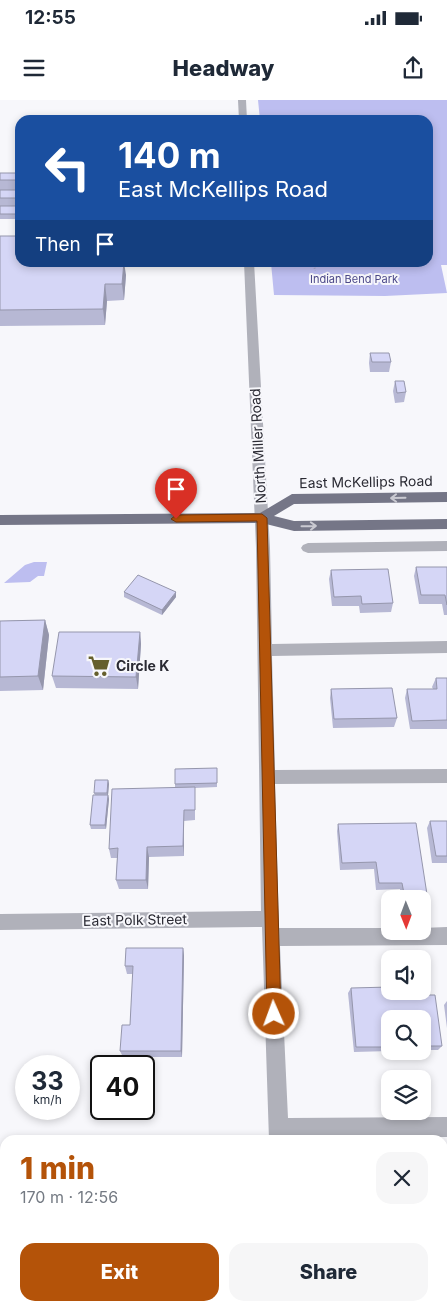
<!DOCTYPE html>
<html lang="en">
<head>
<meta charset="utf-8">
<style>
  :root { --surface:#fff; --page:#f6f6f7; --text:#1f2937; --muted:#747a83; --accent:#b45309 }
  body { margin:0; font-family:Inter,sans-serif; background:var(--page); color:var(--text); height:100vh; display:flex; flex-direction:column; font-size:19px; white-space:nowrap }
  * { box-sizing:border-box; margin:0 }
  p { font-size:16px; color:var(--muted) }
  .icon { flex:none; width:28px; height:28px; fill:none; stroke:currentColor; stroke-width:2; stroke-linecap:round; stroke-linejoin:round }
  .map { position:relative; flex:1; overflow:hidden }
  .side { position:absolute; left:0px; top:1035px; width:448px; height:176px; display:flex; flex-direction:column; background:var(--surface); border-radius:15px 15px 0 0; box-shadow:0 2px 8px #0003 }
  .side>* { flex:none }
  .hud { position:absolute; left:15px; top:15px; width:418px; height:152px; border-radius:15px; box-shadow:0 2px 8px #0003; background:#1a4fa0; color:#fff; overflow:hidden }
  .needle { width:32px; rotate:179deg }
  .buttons { position:absolute; left:381px; top:790px; display:grid; gap:10px }
  .buttons a { display:grid; place-items:center; width:50px; height:50px; border-radius:10px; background:var(--surface); box-shadow:0 2px 8px #0003; font-size:25px }
  .speed { position:absolute; left:15px; top:955px; display:flex; gap:10px; font-size:25px; font-weight:700; text-align:center }
  .speed>* { display:grid; place-content:center; width:65px; height:65px; border-radius:50%; background:var(--surface); box-shadow:0 2px 8px #0003; line-height:1 }
  .speed small { font-size:12px; font-weight:400 }
  .speed .limit { border:2px solid #111; border-radius:8px; background:#fff; color:#111 }
  .pin { position:absolute; display:grid; place-items:center; width:42px; height:42px; color:#fff; margin:-51px -21px; border-radius:50% 50% 50% 0; rotate:-45deg; box-shadow:0 0 5px #0007 }
  .pin .icon { rotate:45deg }
  .me { position:absolute; width:55px; margin:-28px; rotate:358deg; stroke-linejoin:round; filter:drop-shadow(0 0 4px #0008) }
  .turn { display:flex; align-items:center; gap:18px; height:105px; padding:0 20px; font-size:22px }
  .turn .icon { width:65px; height:65px; stroke-width:2.5 }
  .turn b { display:block; font-size:35px; line-height:42px }
  .then { display:flex; align-items:center; height:48px; padding:0 20px; background:#0003; gap:10px; font-size:19px }
  .round { display:grid; place-items:center; flex:none; width:52px; height:52px; border-radius:15px; background:var(--page) }
  .head { display:flex; align-items:center; justify-content:space-between; height:85px; padding:0 20px }
  h1 { font-size:30px; font-weight:800; line-height:38px; color:var(--accent) }
  .button { display:flex; gap:10px; margin-top:auto; padding:10px 20px }
  .button a { flex:1; height:58px; border-radius:15px; background:var(--accent); color:#fff; font-size:20px; font-weight:800; line-height:58px; text-align:center }
  .button a+a { background:var(--page); color:var(--text) }
  .status { display:flex; justify-content:space-between; align-items:center; height:35px; padding:0 25px; background:var(--surface); direction:ltr }
  .status svg { height:14px; fill:currentColor }
  header { display:flex; justify-content:space-between; align-items:center; height:65px; padding:0 20px; background:var(--surface); font-size:22px; font-weight:800 }
  .map>svg:first-child { display:block }
</style>
</head>
<body>
<div class="status"><b>12:55</b><svg viewBox="0 0 49 12"><path d="M0 12V9h3v3zM5 12V6h3v6zM10 12V3h3v9zM15 12V0h3v12zM26 1h20v11H26zM47 4h2v5h-2z"/></svg></div>
<header><svg class="icon" aria-label="menu" viewBox="0 0 24 24"><path d="M4 6h16M4 12h16M4 18h16"/></svg>Headway<svg class="icon" aria-label="share" viewBox="0 0 24 24"><path d="M12 15V3M7 8l5-5 5 5M5 13v7h14v-7"/></svg></header>
<div class="map">
<svg width="447" height="1211" viewBox="0 0 447 1211">
  <rect width="100%" height="100%" fill="#f7f7fb"/>
  <!-- green -->
  <path fill="#bdbef0" d="M258 0H447V165H441L447 193 385 196 274 195 271 163 428 162V20H260Z
    M34 462H47L44 476H38L30 482 4 483 25 465Z"/>
  <g fill="none" stroke-linecap="round" stroke-linejoin="round">
    <!-- path -->
    <path stroke="#96969c" stroke-width="2" stroke-dasharray="0.5 2.5" stroke-linecap="butt" d="M314 162 315 171"/>
    <!-- minor -->
    <path fill="#b0b1ba" fill-rule="evenodd" d="M238 0H246L247 20H239Z
      M244 162H254L270 448 272 544 447 541V553L272 556 275 670 447 669V683L275 684 279 828H390V831H422V828L447 827V845L280 846 288 1018 447 1017V1037L289 1038V1040H269L262 827 0 830V814L261 811 256 448Z
      M447 441V451L308 453 303 451 301 448 303 445 308 443Z
      M272 1206H294V1211H272Z"/>
    <!-- major -->
    <path fill="#757687" fill-rule="evenodd" d="M447 392V402L294 404 274 416 294 421 447 419V429L294 431 262 423 0 425V415L260 413 292 394Z"/>
  </g>
  <!-- wall -->
  <path fill="#b7b8d4" d="M0 73H20V119H0Z
    M0 136 126 175 124 200 107 201 105 225 0 226Z
    M370 253 391 262 389 272H370L369 263Z
    M395 281 406 292 404 302 395 303 393 291Z
    M416 467H447V515H444L442 504H419L414 476Z
    M331 470 393 503 391 512 360 513 359 506H332L329 479Z
    M124 492 176 497 162 515 124 497Z
    M45 520 49 535 43 590 0 591V521Z
    M140 532 141 544 138 589 56 588 52 576Z
    M436 578H447V629H410L405 598 407 589H433L432 587Z
    M331 589 397 618 394 627 333 628 330 598Z
    M217 668V687L195 688V720L184 721V756L149 757 148 789H119L116 780 117 758H111L109 749 175 688V684Z
    M108 680 109 684 108 695 109 699 106 729H91L90 725 95 695 94 693Z
    M430 721H447V763H432L427 728Z
    M338 724 428 801 424 808H422V799H401L400 789 376 790 374 769 340 770 337 731Z
    M183 848 184 856 182 957H123L120 951 130 925 133 874H127L125 866Z
    M351 888 414 895 442 946 438 950H422V919H390V951L354 952 348 893Z
    M447 901V928L444 905Z"/>
  <!-- shaded-wall -->
  <path fill="#9596ac" d="M124 162 126 175 124 200 122 184Z
    M105 184 107 201 105 225 103 209Z
    M176 492V497L162 515V510Z
    M45 520 49 535 43 590 38 576Z
    M140 532 141 544 138 589 136 577Z
    M108 680 109 684 108 695 109 699 106 729 105 725 108 697 107 693Z
    M184 710V756L183 746Z
    M147 747 149 757 148 789 146 780Z
    M183 848 184 856 182 957 181 951Z
    M118 1206H121V1211H118Z"/>
  <!-- building -->
  <path fill="#d5d6f6" stroke="#9596ac" d="M0 73H20V80H0Z
    M0 90H20V98H0Z
    M0 106H20V114H0Z
    M0 136H20V162H124L122 184H105L103 209 0 210Z
    M370 253H389L391 262H372Z
    M395 281H404L406 292 397 293Z
    M416 467H447V505L445 495H421Z
    M388 469 393 503 362 504 361 496 334 497 331 470Z
    M138 475 176 492 162 510 124 492Z
    M45 520 38 576 0 577V521Z
    M59 532H140L136 577 52 576Z
    M436 578H447V620L412 621 407 589H437Z
    M392 588 397 618 334 619 331 589Z
    M217 668V683L175 684V669Z
    M95 680H108L107 693H94Z
    M195 687V710H184L183 746 147 747 146 780H116L118 748 109 749 112 689Z
    M93 695H108L105 725H90Z
    M430 721H447V756H436Z
    M416 723 428 801H422V799H405L402 783H379L376 762 342 763 338 724Z
    M126 848H183L181 951H120L122 925H130L133 866H125Z
    M390 887V891H414V895H435L442 946H422V919H390V947H356L351 888Z
    M442 1096H447V1195H442Z
    M5 1181V1206H118V1211H2Z"/>
  <!-- one-way arrows -->
  <defs><path id="oneway-shaft" d="M-6 0H5M1.5-3L5.5 0L1.5 3" fill="none" stroke-width="1.6" stroke-linecap="round" stroke-linejoin="round" transform="scale(1.25)"/></defs>
  <g stroke="#cacad2">
    <use href="#oneway-shaft" transform="translate(398 398) rotate(179)"/>
    <use href="#oneway-shaft" transform="translate(309 426) rotate(-1)"/>
  </g>
  <!-- route -->
  <path fill="#b45309" stroke="#753606" d="M262 414 267 418 281 914 279 918 274 920 269 918 267 914 257 421 176 422 171 419 176 415Z"/>
  <!-- icons -->
  <defs>
    <g id="supermarket-bare" transform="scale(1.725)"><path d="M-6-5.5h2.5l.6 2H6L4.5 2H-2.5L-4.4-4H-6ZM-1.5 3.2a1.3 1.3 0 1 0 .1 0ZM3 3.2a1.3 1.3 0 1 0 .1 0Z" fill="#655f2c" stroke="#f7f7fb" stroke-width="2.5" paint-order="stroke"/></g>
  </defs>
  <g fill-rule="evenodd">
    <use href="#supermarket-bare" x="99" y="566"/>
  </g>
  <g text-anchor="middle" stroke-width="4" stroke-linejoin="round" paint-order="stroke">
    <!-- far-park labels -->
    <g font-size="11" fill="#4b4888" stroke="#f7f7fb">
      <text x="354" y="183">Indian Bend Park</text>
    </g>
    <!-- street labels -->
    <g font-size="14" fill="#2a2a33" stroke="#f7f7fb">
      <text transform="translate(258 346) rotate(-93)" y="5">North Miller Road</text>
      <text transform="translate(366 382) rotate(-1)" y="5">East McKellips Road</text>
      <text transform="translate(135 820) rotate(-1)" y="5">East Polk Street</text>
    </g>
    <!-- poi labels -->
    <g font-size="14" font-weight="bold" fill="#2a2a33" stroke="#f7f7fb" text-anchor="start">
      <text x="116" y="571">Circle K</text>
    </g>
  </g>
</svg>
<div class="buttons">
<a><svg class="needle" viewBox="-14 -14 28 28"><path d="M0-13l5 13h-10z" fill="#e53935"/><path d="M0 13l5-13h-10z" fill="#747a83"/></svg></a>
<a><svg class="icon" aria-label="sound" viewBox="0 0 24 24"><path d="M4 9h4l5-4v14l-5-4H4zM17 9q2 3 0 6"/></svg></a>
<a><svg class="icon" aria-label="search" viewBox="0 0 24 24"><circle cx="10" cy="10" r="6"/><path d="M15 15l6 6"/></svg></a>
<a><svg class="icon" aria-label="layers" viewBox="0 0 24 24"><path d="M12 4l9 5-9 5-9-5zM3 14l9 5 9-5"/></svg></a>
</div>
<div class="speed"><div>33<small>km/h</small></div><div class="limit">40</div></div>
<div class="pin" style="left:176px;top:419px;background:#d93025"><svg class="icon" aria-label="arrive" viewBox="0 0 24 24"><path d="M6 21V4h12l-3 4 3 4H6"/></svg></div>
<svg class="me" style="left:274px;top:914px" viewBox="-20 -20 40 40"><circle r="17" fill="#b45309" stroke="#fff" stroke-width="3"/><path d="M0-11L8 9 0 5-8 9z" fill="#fff"/></svg>
<div class="hud">
<div class="turn"><svg class="icon" aria-label="left" viewBox="0 0 24 24"><path d="M17 20v-9H6M10 6l-5 5 5 5"/></svg><div><b>140 m</b>East McKellips Road</div></div>
<div class="then">Then<svg class="icon" aria-label="arrive" viewBox="0 0 24 24"><path d="M6 21V4h12l-3 4 3 4H6"/></svg></div>
</div>
<section class="side">
<div class="head"><div><h1>1 min</h1><p>170 m · 12:56</p></div><a class="round"><svg class="icon" aria-label="close" viewBox="0 0 24 24"><path d="M6 6l12 12M18 6L6 18"/></svg></a></div>
<div class="button"><a>Exit</a><a>Share</a></div>
</section>
</div>
</body>
</html>
